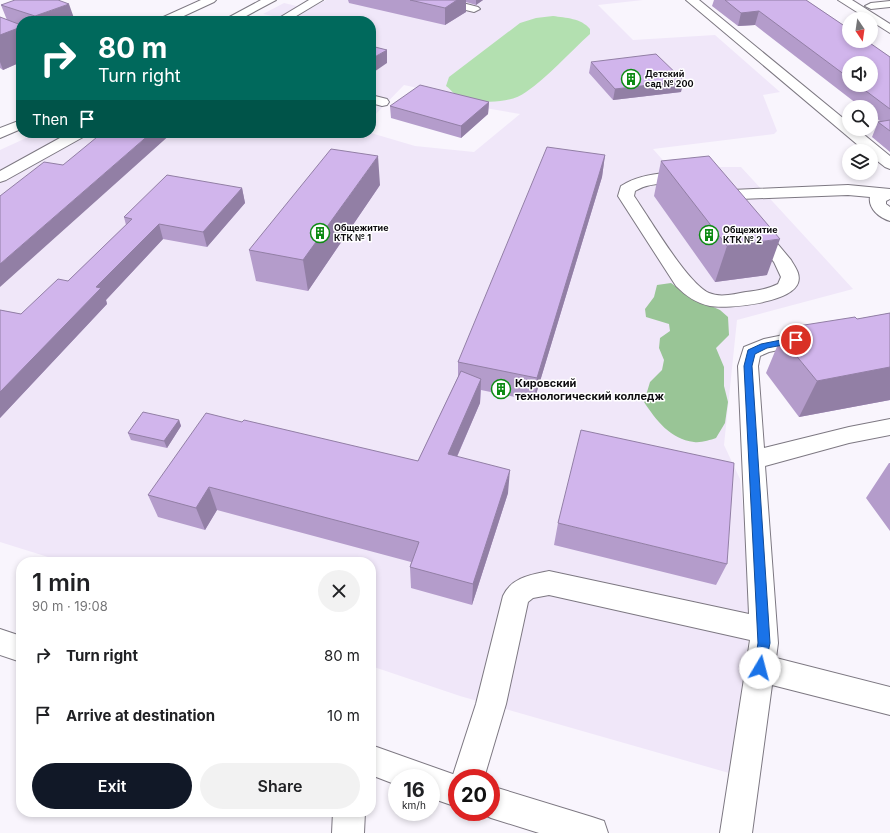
<!DOCTYPE html>
<html lang="en">
<head>
<meta charset="utf-8">
<style>
  :root { --surface:#fff; --page:#f2f2f2; --text:#202124; --muted:#757577; --accent:#111827 }
  body { margin:0; font-family:Inter,sans-serif; background:var(--page); color:var(--text); height:100vh; display:flex; flex-direction:column; font-size:15px; white-space:nowrap }
  * { box-sizing:border-box; margin:0 }
  p { font-size:13px; color:var(--muted) }
  .icon { flex:none; width:22px; height:22px; fill:none; stroke:currentColor; stroke-width:2; stroke-linecap:round; stroke-linejoin:round }
  .map { position:relative; flex:1; overflow:hidden }
  .drawer { position:absolute; left:16px; top:557px; width:360px; height:260px; display:flex; flex-direction:column; background:var(--surface); border-radius:16px; box-shadow:0 2px 6px #0003 }
  .drawer>* { flex:none }
  .banner { position:absolute; left:16px; top:16px; width:360px; height:122px; border-radius:16px; box-shadow:0 2px 6px #0003; background:#00695c; color:#fff; overflow:hidden }
  .needle { width:26px; rotate:167deg }
  .buttons { position:absolute; left:842px; top:12px; display:grid; gap:8px }
  .buttons a { display:grid; place-items:center; width:36px; height:36px; border-radius:50%; background:var(--surface); box-shadow:0 2px 6px #0003; font-size:20px }
  .speed { position:absolute; left:388px; top:769px; display:flex; gap:8px; font-size:20px; font-weight:700; text-align:center }
  .speed>* { display:grid; place-content:center; width:52px; height:52px; border-radius:50%; background:var(--surface); box-shadow:0 2px 6px #0003; line-height:1 }
  .speed small { font-size:10px; font-weight:400 }
  .speed .limit { border:6px solid #d22; background:#fff; color:#111 }
  .pin { position:absolute; display:grid; place-items:center; width:34px; height:34px; color:#fff; margin:-17px; border:2px solid #fff; border-radius:50%; box-shadow:0 1px 4px #0007 }
  .me { position:absolute; width:44px; margin:-22px; rotate:8deg; stroke-linejoin:round; filter:drop-shadow(0 0 3px #0008) }
  .turn { display:flex; align-items:center; gap:14px; height:84px; padding:0 16px; font-size:18px }
  .turn .icon { width:52px; height:52px; stroke-width:2.5 }
  .turn b { display:block; font-size:28px; line-height:34px }
  .then { display:flex; align-items:center; height:38px; padding:0 16px; background:#0003; gap:8px; font-size:15px }
  .round { display:grid; place-items:center; flex:none; width:42px; height:42px; border-radius:21px; background:var(--page) }
  .headline { display:flex; align-items:center; justify-content:space-between; height:68px; padding:0 16px }
  h1 { font-size:24px; font-weight:600; line-height:30px }
  .cta { display:flex; gap:8px; margin-top:auto; padding:8px 16px }
  .cta a { flex:1; height:46px; border-radius:24px; background:var(--accent); color:#fff; font-size:16px; font-weight:600; line-height:46px; text-align:center }
  .cta a+a { background:var(--page); color:var(--text) }
  ul { padding:0; list-style:none }
  li { display:flex; align-items:center; gap:12px; height:60px; padding:0 16px }
  li div { flex:1 }
  li b { display:block; font-size:15px }
  li em { font-style:normal }
  .map>svg:first-child { display:block }
</style>
</head>
<body>
<div class="map">
<svg width="890" height="833" viewBox="0 0 890 833">
  <rect width="100%" height="100%" fill="#f9f5fd"/>
  <!-- built -->
  <path fill="#f0e7f9" d="M326 0H643L598 5 633 40 715 35 780 92 763 95 777 131 774 134 653 149 669 167H741L853 289 737 320 724 445 740 479 753 609 729 773 460 696 371 666V562H64L0 542V150L37 133H371L415 146 474 152 520 114 462 104 441 93 404 85 371 119V21H272L278 17 263 14 284 3 309 9Z"/>
  <!-- green -->
  <path fill="#b3e0b0" d="M553 16C566 18 581 18 590 29V34C570 52 547 78 526 92 509 105 473 104 455 94 452 92 449 88 446 86L449 77 520 23 536 18Z"/>
  <!-- forest -->
  <path fill="#99c596" d="M671 283 689 296 720 310 728 317 729 335 716 348 724 367V386L728 402 725 423 716 438C710 440 701 443 694 442 670 439 656 420 644 402L650 382 662 370 664 360 659 348 660 338 670 331 669 324 646 317 645 309 654 297 657 285Z"/>
  <g fill="none" stroke-linecap="round" stroke-linejoin="round">
    <!-- minor casing -->
    <g stroke="#7d7882" stroke-width="2">
      <path id="minor" d="M201 0H216L214 2 173 21H157L159 19Z
        M261 0H276L237 21H222Z
        M309 0H323L288 21H274Z
        M431 0H451L478 7 480 9 474 12 433 2Z
        M686 0H699L849 123V129H857L890 156V169L885 167 871 156V151H865Z
        M890 1V7L871 9 865 6 871 3Z
        M371 95 387 99 389 102 387 105 382 106 371 103Z
        M21 120V129L0 138V128Z
        M69 133H87L85 136 6 180 0 182V171Z
        M667 173C688 173 717 172 732 190L848 185 890 189V199L886 201V204L890 207V221C879 218 868 208 870 197L848 195 740 199 791 260C795 267 801 274 798 283 791 303 728 309 710 306 696 303 686 296 676 286L618 196 621 186C635 177 651 174 667 173ZM667 183C685 182 700 183 716 191L774 262 781 277 778 284C768 289 757 291 746 292 735 294 720 298 709 293 687 283 650 219 634 196L635 191C645 185 655 184 667 183Z
        M808 330 815 332 818 337 815 342 769 352 760 356 758 366 764 448 849 427 890 419V435L849 443 765 466 778 643 776 658 890 687V715L772 685 752 833H720L750 640 549 595 533 598 528 602 506 704 484 778H457V789L452 778 476 704 503 596C512 577 530 575 549 571L749 614 738 366 744 347 764 339Z
        M333 812H365L364 833H332Z"/>
    </g>
    <!-- major casing -->
    <g stroke="#7d7882" stroke-width="2">
      <path id="major" d="M0 629 21 636V662L0 655Z
        M371 745 464 778H457V807L431 798V778H397V785L371 775Z
        M491 786 592 817 604 821 608 833H539L491 818 479 812H491Z"/>
    </g>
    <!-- highway casing -->
    <g stroke="#7d7882" stroke-width="2">
      <path id="highway" d="M838 0H852L890 24V33Z"/>
    </g>
    <!-- minor -->
    <use href="#minor" fill="#fff" fill-rule="evenodd"/>
    <!-- major -->
    <use href="#major" fill="#fff" fill-rule="evenodd"/>
    <!-- highway -->
    <use href="#highway" fill="#fff" fill-rule="evenodd"/>
  </g>
  <!-- wall -->
  <path fill="#b49ccb" fill-rule="evenodd" d="M348 0H483L476 5 466 2V12L445 25 349 3Z
    M714 0H806L890 57V152L872 137 878 122 880 121 871 114V107H861L755 25 738 26 712 6ZM849 63 871 85H849Z
    M1 5 75 21H21V62L3 70 0 68V17L7 20Z
    M591 62 681 92 613 100 589 73Z
    M489 102 488 114 461 138 391 118 390 106Z
    M605 155 602 177 534 401 481 390 480 403 457 457 508 493 472 605 411 588 410 567 411 562 217 510 205 530 158 517 148 495 242 422 418 461 458 377V362Z
    M661 161 767 275 715 282 654 196Z
    M380 185 308 291 256 281 249 250Z
    M242 188 245 203 207 247 163 239 106 300 107 304 0 418V310L21 314 68 281 126 225 124 217Z
    M890 313V400L799 417 766 373 781 337 795 335 798 326 857 319Z
    M179 420 181 426 167 448 131 440 128 433Z
    M889 463H890V531L866 498Z
    M558 523 727 564 716 585 554 545Z"/>
  <!-- shaded-wall -->
  <path fill="#927fa5" d="M457 0H466V12L445 25V8Z
    M476 0H483L476 5Z
    M69 4 75 21H37L35 16Z
    M759 11 755 25 738 26 741 13Z
    M21 27V62L3 70 0 62V35Z
    M387 50V63L371 74V59Z
    M684 81 681 92 613 100 615 89Z
    M489 102 488 114 461 138V126Z
    M151 133H172L0 287V264Z
    M605 155 602 177 534 401 537 378Z
    M378 156 380 185 308 291 303 260Z
    M242 188 245 203 207 247 203 232Z
    M159 224 163 239 106 300 107 304 0 418V392L96 287Z
    M780 239 767 275 715 282 727 246Z
    M890 367V400L799 417 817 381Z
    M481 379 480 403 448 477V454Z
    M179 420 181 426 167 448 164 441Z
    M510 470 508 493 472 605 473 584Z
    M209 487 217 510 205 530 196 508Z"/>
  <!-- building -->
  <path fill="#d1b5ec" stroke="#927fa5" d="M15 0H58L69 4 35 16 1 5Z
    M410 0H457L445 8Z
    M725 0H806L849 29V41H867L890 57V109L858 85H871V63H849V78L759 11 741 13Z
    M0 17 21 25V27L0 35Z
    M371 46 387 50 371 59Z
    M656 54 684 81 615 89 591 62Z
    M420 85 489 102 461 126 390 106Z
    M890 120V131L878 122Z
    M102 133H151L0 264V196L44 162 63 165Z
    M547 147 605 155 537 378 458 362Z
    M331 149 378 156 303 260 249 250Z
    M709 156 780 239 727 246 661 161Z
    M167 175 242 188 203 232 159 224 96 287 101 288 0 392V310L21 314 58 279 68 281 132 219 124 217Z
    M890 313V367L817 381 781 337 804 333 798 326 855 317 857 319Z
    M461 371 481 379 448 454 510 470 473 584 410 567 419 542 209 487 196 508 148 495 206 413 242 422 244 420 418 461Z
    M143 412 179 420 164 441 128 433Z
    M581 430 734 463 727 564 558 523Z"/>
  <!-- route -->
  <path fill="#1a73e8" stroke="#114b97" d="M796 337 800 340 799 342 767 348 755 354 752 366 770 643 764 672 760 674 756 672 754 668 758 643 744 366 748 350 761 344Z"/>
  <!-- icons -->
  <defs>
    <g id="building-ring" transform="scale(1)"><circle r="9.5" fill="#fff" stroke="#0d8b14" stroke-width="1.5"/><path d="M-4-6H4V6H1V3H-1V6H-4ZM-2.5-4.3h1.7v1.8h-1.7ZM.8-4.3h1.7v1.8H.8ZM-2.5-1h1.7V.8h-1.7ZM.8-1h1.7V.8H.8Z" fill="#0d8b14"/></g>
  </defs>
  <g fill-rule="evenodd">
    <use href="#building-ring" x="631" y="79"/>
    <use href="#building-ring" x="320" y="233"/>
    <use href="#building-ring" x="709" y="235"/>
    <use href="#building-ring" x="501" y="389"/>
  </g>
  <g text-anchor="middle" stroke-width="3" stroke-linejoin="round" paint-order="stroke">
    <!-- far-poi labels -->
    <g font-size="9" font-weight="bold" fill="#0d0c0f" stroke="#fff" text-anchor="start">
      <text x="645" y="77">Детский<tspan x="645" dy="10">сад № 200</tspan></text>
      <text x="334" y="231">Общежитие<tspan x="334" dy="10">КТК № 1</tspan></text>
      <text x="723" y="233">Общежитие<tspan x="723" dy="10">КТК № 2</tspan></text>
    </g>
    <!-- poi labels -->
    <g font-size="11" font-weight="bold" fill="#0d0c0f" stroke="#fff" text-anchor="start">
      <text x="515" y="387">Кировский<tspan x="515" dy="13">технологический колледж</tspan></text>
    </g>
  </g>
</svg>
<div class="buttons">
<a><svg class="needle" viewBox="-14 -14 28 28"><path d="M0-13l5 13h-10z" fill="#e53935"/><path d="M0 13l5-13h-10z" fill="#757577"/></svg></a>
<a><svg class="icon" aria-label="sound" viewBox="0 0 24 24"><path d="M4 9h4l5-4v14l-5-4H4zM17 9q2 3 0 6"/></svg></a>
<a><svg class="icon" aria-label="search" viewBox="0 0 24 24"><circle cx="10" cy="10" r="6"/><path d="M15 15l6 6"/></svg></a>
<a><svg class="icon" aria-label="layers" viewBox="0 0 24 24"><path d="M12 4l9 5-9 5-9-5zM3 14l9 5 9-5"/></svg></a>
</div>
<div class="speed"><div>16<small>km/h</small></div><div class="limit">20</div></div>
<div class="pin" style="left:796px;top:340px;background:#d93025"><svg class="icon" aria-label="arrive" viewBox="0 0 24 24"><path d="M6 21V4h12l-3 4 3 4H6"/></svg></div>
<svg class="me" style="left:760px;top:668px" viewBox="-20 -20 40 40"><circle r="19" fill="#fff"/><path d="M0-13L10 11 0 6-10 11z" fill="#1a73e8"/></svg>
<div class="banner">
<div class="turn"><svg class="icon" aria-label="right" viewBox="0 0 24 24"><path d="M7 20v-9h11M14 6l5 5-5 5"/></svg><div><b>80 m</b>Turn right</div></div>
<div class="then">Then<svg class="icon" aria-label="arrive" viewBox="0 0 24 24"><path d="M6 21V4h12l-3 4 3 4H6"/></svg></div>
</div>
<section class="drawer">
<div class="headline"><div><h1>1 min</h1><p>90 m · 19:08</p></div><a class="round"><svg class="icon" aria-label="close" viewBox="0 0 24 24"><path d="M6 6l12 12M18 6L6 18"/></svg></a></div>
<ul>
<li><svg class="icon" aria-label="right" viewBox="0 0 24 24"><path d="M7 20v-9h11M14 6l5 5-5 5"/></svg><div><b>Turn right</b></div><em>80 m</em></li>
<li><svg class="icon" aria-label="arrive" viewBox="0 0 24 24"><path d="M6 21V4h12l-3 4 3 4H6"/></svg><div><b>Arrive at destination</b></div><em>10 m</em></li>
</ul>
<div class="cta"><a>Exit</a><a>Share</a></div>
</section>
</div>
</body>
</html>
